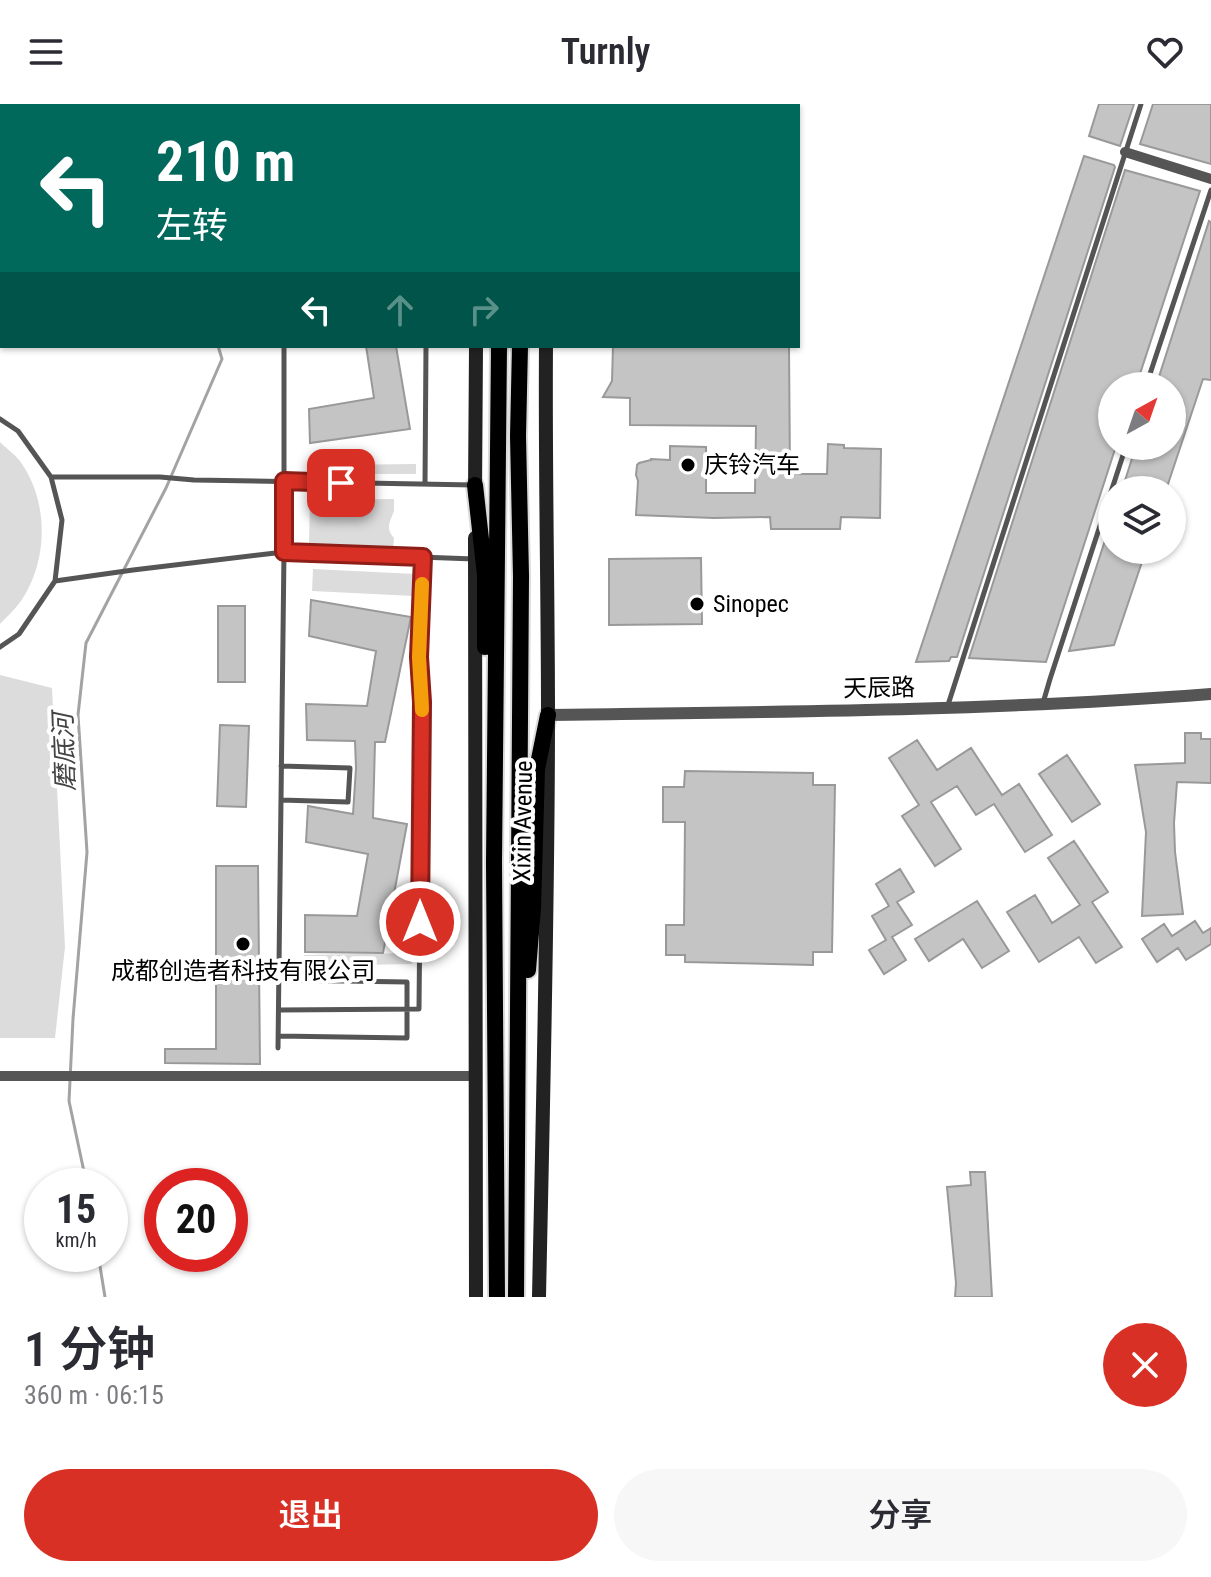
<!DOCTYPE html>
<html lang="zh">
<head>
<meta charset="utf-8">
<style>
  :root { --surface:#fff; --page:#f7f7f7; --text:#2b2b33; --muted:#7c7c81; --accent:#d93025 }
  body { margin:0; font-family:"Roboto Condensed","Noto Sans SC",sans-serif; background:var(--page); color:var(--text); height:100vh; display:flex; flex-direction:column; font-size:30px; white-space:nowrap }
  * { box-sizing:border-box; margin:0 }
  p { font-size:26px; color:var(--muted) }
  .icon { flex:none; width:44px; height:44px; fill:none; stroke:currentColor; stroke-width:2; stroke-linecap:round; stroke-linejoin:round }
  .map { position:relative; height:1193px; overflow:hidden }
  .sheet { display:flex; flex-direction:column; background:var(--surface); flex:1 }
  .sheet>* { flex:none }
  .hud { position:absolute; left:0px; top:0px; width:800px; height:244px; box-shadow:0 2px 6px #0004; background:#00695c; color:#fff; overflow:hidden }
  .needle { width:52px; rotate:40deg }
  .controls { position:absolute; left:1098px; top:268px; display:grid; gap:16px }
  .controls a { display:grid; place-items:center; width:88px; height:88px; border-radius:50%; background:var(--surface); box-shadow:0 2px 6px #0004; font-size:40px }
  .speed { position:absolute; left:24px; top:1064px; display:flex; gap:16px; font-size:40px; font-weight:700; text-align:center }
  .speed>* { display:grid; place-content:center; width:104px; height:104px; border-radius:50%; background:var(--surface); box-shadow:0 2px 6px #0004; line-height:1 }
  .speed small { font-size:20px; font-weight:400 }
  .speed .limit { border:12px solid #d22; background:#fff; color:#111 }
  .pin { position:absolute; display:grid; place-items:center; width:68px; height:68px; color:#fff; margin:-34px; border-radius:16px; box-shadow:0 4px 12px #0006 }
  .me { position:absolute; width:88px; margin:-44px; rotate:0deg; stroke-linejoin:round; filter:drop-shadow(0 0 6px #0008) }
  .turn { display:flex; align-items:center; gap:28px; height:168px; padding:0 24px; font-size:36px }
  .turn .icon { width:104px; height:104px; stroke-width:2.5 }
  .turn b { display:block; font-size:56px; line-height:68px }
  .lanes { display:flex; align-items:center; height:76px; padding:0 24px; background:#0003; justify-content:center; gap:40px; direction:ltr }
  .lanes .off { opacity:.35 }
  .round { display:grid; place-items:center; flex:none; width:84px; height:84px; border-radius:42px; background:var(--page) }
  .summary { display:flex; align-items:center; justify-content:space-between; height:136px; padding:0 24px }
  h1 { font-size:48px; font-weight:600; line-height:60px }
  .action { display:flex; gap:16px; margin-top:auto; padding:16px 24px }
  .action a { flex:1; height:92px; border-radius:48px; background:var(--accent); color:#fff; font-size:32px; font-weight:600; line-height:92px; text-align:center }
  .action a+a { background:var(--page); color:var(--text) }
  header { display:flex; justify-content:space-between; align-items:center; height:104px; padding:0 24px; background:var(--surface); font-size:36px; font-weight:600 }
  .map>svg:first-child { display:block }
</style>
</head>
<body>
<header><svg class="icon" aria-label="menu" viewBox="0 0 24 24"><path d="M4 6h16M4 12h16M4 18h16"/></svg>Turnly<svg class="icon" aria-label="heart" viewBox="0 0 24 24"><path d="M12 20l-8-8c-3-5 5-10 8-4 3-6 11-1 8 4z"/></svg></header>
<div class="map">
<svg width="1211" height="1193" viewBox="0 0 1211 1193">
  <rect width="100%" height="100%" fill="#fff"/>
  <!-- green -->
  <path fill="#dcdcdc" d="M0 338C7 345 17 352 22 360 49 400 48 457 21 497 15 505 7 513 0 520Z
    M416 360V370H329L328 361Z
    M394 395C394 397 394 406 394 407 390 418 385 424 394 434L393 446 309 441 310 396Z
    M313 465 415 470 414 492 312 487Z
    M0 571 52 584 65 843 55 934H0Z
    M411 849 412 860 304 862V851Z"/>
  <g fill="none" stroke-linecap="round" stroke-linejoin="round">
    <!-- stream -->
    <path stroke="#a3a3a3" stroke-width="3" d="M96 0 97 2
      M87 1082 69 997 73 915 87 748 78 611 86 539 166 384 222 255 218 242
      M98 1150 105 1193"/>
  </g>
  <!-- building -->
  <path fill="#c4c4c4" stroke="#999" stroke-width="2" d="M1099 0H1134L1120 42 1089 32Z
    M1153 0H1211V60L1140 40Z
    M1084 52 1114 61 1115 63 957 553H951L949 557 916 558Z
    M1125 66 1200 87 1136 282H1112V342H1116L1046 558 969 554Z
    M1209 117 1211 118V276L1203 275 1166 386H1122L1136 342H1172V282H1156Z
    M366 242H396L410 325 310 339 309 305 374 294Z
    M613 242H789L790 370H827L828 340 844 341V344L881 345 880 414 841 413 840 425H771L770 413 714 414 636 411 638 377 636 371 637 361 639 359 651 356V355L670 356V342L706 343V389H755L756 322 630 321V294L603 293 612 277Z
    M1110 421H1112V446H1146L1114 541 1069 547Z
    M701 454 702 520 609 521V455Z
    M311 496 411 513 385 638H375L373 714 407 720 383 849 305 848V811L357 812 368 750 306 738 308 702 353 710 356 664 355 637 307 636 306 600 367 602 376 547 309 532Z
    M218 502H245V578H218Z
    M220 621 249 622 246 703 217 702Z
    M1185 629H1201V635H1211V679L1177 678 1174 719 1175 748 1183 810 1142 812 1146 728 1135 661 1185 659Z
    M917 636 937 666 971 644 1002 691 1019 680 1052 731 1025 748 994 700 976 711 957 682 931 698 961 745 935 762 902 712 919 701 889 654Z
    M1067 651 1100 700 1072 718 1039 670Z
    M685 667 813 669V681H835L832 848H813V861L685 858V851H666V821H684L685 718H663V683H684Z
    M1074 737 1108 788 1092 798 1122 843 1096 859 1079 833 1039 858 1007 808 1035 791 1052 819 1080 801 1048 754Z
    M216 762H258L260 960 165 959V945H216Z
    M900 765 914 788 897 798 912 821 892 833 906 856 884 870 869 846 886 836 872 812 889 802 876 780Z
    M977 797 1009 847 982 864 963 835 929 857 915 835Z
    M1195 817 1203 829 1211 824V840L1186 856 1178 844 1157 858 1142 835 1164 820 1172 832Z
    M970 1068H985L992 1193H955L956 1179 947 1083 971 1081Z"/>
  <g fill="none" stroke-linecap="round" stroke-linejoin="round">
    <!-- trunk casing -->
    <g stroke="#dbdbdb" stroke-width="20">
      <path id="trunk" d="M502 2V0
        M524 2V0
        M475 381 485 471V543
        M528 866 533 804 537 665 548 611
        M497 1193 494 758 499 242
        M516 1193 521 472 518 332 520 242"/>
    </g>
    <!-- service -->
    <path stroke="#555" stroke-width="5" d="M283 0V2
      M427 2V0
      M1146 282 1211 86
      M0 315 18 327 51 373 62 416 55 477 19 530 0 543
      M51 373H160L194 376 474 381
      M425 380 426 242
      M55 477 133 466 284 448 474 455
      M1043 599 1050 575 1126 342
      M947 604 1141 0
      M281 696 348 698 350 664 281 662
      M279 906 419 905 422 598 419 553 423 453
      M278 932 407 934V878L279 876
      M278 944 284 448V242"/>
    <!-- minor -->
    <path stroke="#555" stroke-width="10" d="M1125 48 1211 75
      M0 972H476"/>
    <!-- tertiary -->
    <path stroke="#555" stroke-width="12" d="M548 611C769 608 990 607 1211 590"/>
    <!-- secondary -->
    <path stroke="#222" stroke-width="14" d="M478 2V0
      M548 2V0
      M475 390 476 242
      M475 434 476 1193
      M539 1193C543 999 548 805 548 612 548 488 545 365 546 242"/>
    <!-- trunk -->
    <use href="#trunk" stroke="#000" stroke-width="16"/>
  </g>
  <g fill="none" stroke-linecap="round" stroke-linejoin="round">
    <!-- route casing -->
    <g stroke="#8d1f18" stroke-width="20">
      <path id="route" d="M341 379 284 377V448L423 453 419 553 422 598 420 818"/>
    </g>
    <!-- route -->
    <use href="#route" stroke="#d93025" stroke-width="14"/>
    <!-- slow -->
    <path stroke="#f59e0b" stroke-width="14" d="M422 480 419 553 422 606"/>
  </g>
  <!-- markers -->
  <g fill="#000" stroke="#fff" stroke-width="3">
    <circle cx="688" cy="361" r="8"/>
    <circle cx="697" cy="500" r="8"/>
    <circle cx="243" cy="840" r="8"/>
  </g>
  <g text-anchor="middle" stroke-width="8" stroke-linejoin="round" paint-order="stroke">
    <!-- poi labels -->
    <g font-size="24" fill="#000" stroke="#fff" text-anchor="start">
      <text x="704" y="369">庆铃汽车</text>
      <text x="713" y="508">Sinopec</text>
      <text x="243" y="875" text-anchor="middle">成都创造者科技有限公司</text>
    </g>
    <!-- street labels -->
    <g font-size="24" fill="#000" stroke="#fff">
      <text transform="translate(879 584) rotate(-1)" y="8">天辰路</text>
      <text transform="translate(523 717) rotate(-89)" y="8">Xixin Avenue</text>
    </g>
    <!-- water labels -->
    <g font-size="26" font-style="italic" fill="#444" stroke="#fff">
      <text transform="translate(64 648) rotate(-92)" y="9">磨底河</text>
    </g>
  </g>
</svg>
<div class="controls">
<a><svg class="needle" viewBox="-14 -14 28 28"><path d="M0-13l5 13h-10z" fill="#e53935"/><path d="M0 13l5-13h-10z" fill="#7c7c81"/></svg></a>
<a><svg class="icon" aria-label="layers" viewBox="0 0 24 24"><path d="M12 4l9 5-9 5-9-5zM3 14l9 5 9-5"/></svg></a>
</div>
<div class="speed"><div>15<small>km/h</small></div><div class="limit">20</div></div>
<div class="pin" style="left:341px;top:379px;background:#d93025"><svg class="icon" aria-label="arrive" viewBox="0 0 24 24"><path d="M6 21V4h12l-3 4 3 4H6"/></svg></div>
<svg class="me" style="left:420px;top:818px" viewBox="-20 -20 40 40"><circle r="17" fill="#d93025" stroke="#fff" stroke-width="3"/><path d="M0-11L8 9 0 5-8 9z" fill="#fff"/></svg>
<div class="hud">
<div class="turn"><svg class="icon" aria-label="left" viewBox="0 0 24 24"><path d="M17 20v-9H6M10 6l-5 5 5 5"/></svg><div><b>210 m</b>左转</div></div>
<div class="lanes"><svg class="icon" aria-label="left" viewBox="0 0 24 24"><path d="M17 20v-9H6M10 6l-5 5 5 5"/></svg><svg class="icon off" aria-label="ahead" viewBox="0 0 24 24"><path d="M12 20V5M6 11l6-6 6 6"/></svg><svg class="icon off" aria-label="right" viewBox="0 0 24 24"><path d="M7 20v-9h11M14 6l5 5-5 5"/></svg></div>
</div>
</div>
<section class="sheet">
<div class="summary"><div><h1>1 分钟</h1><p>360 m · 06:15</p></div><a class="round" style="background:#d93025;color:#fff"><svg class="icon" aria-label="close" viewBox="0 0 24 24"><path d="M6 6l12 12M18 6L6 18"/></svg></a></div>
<div class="action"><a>退出</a><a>分享</a></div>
</section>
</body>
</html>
